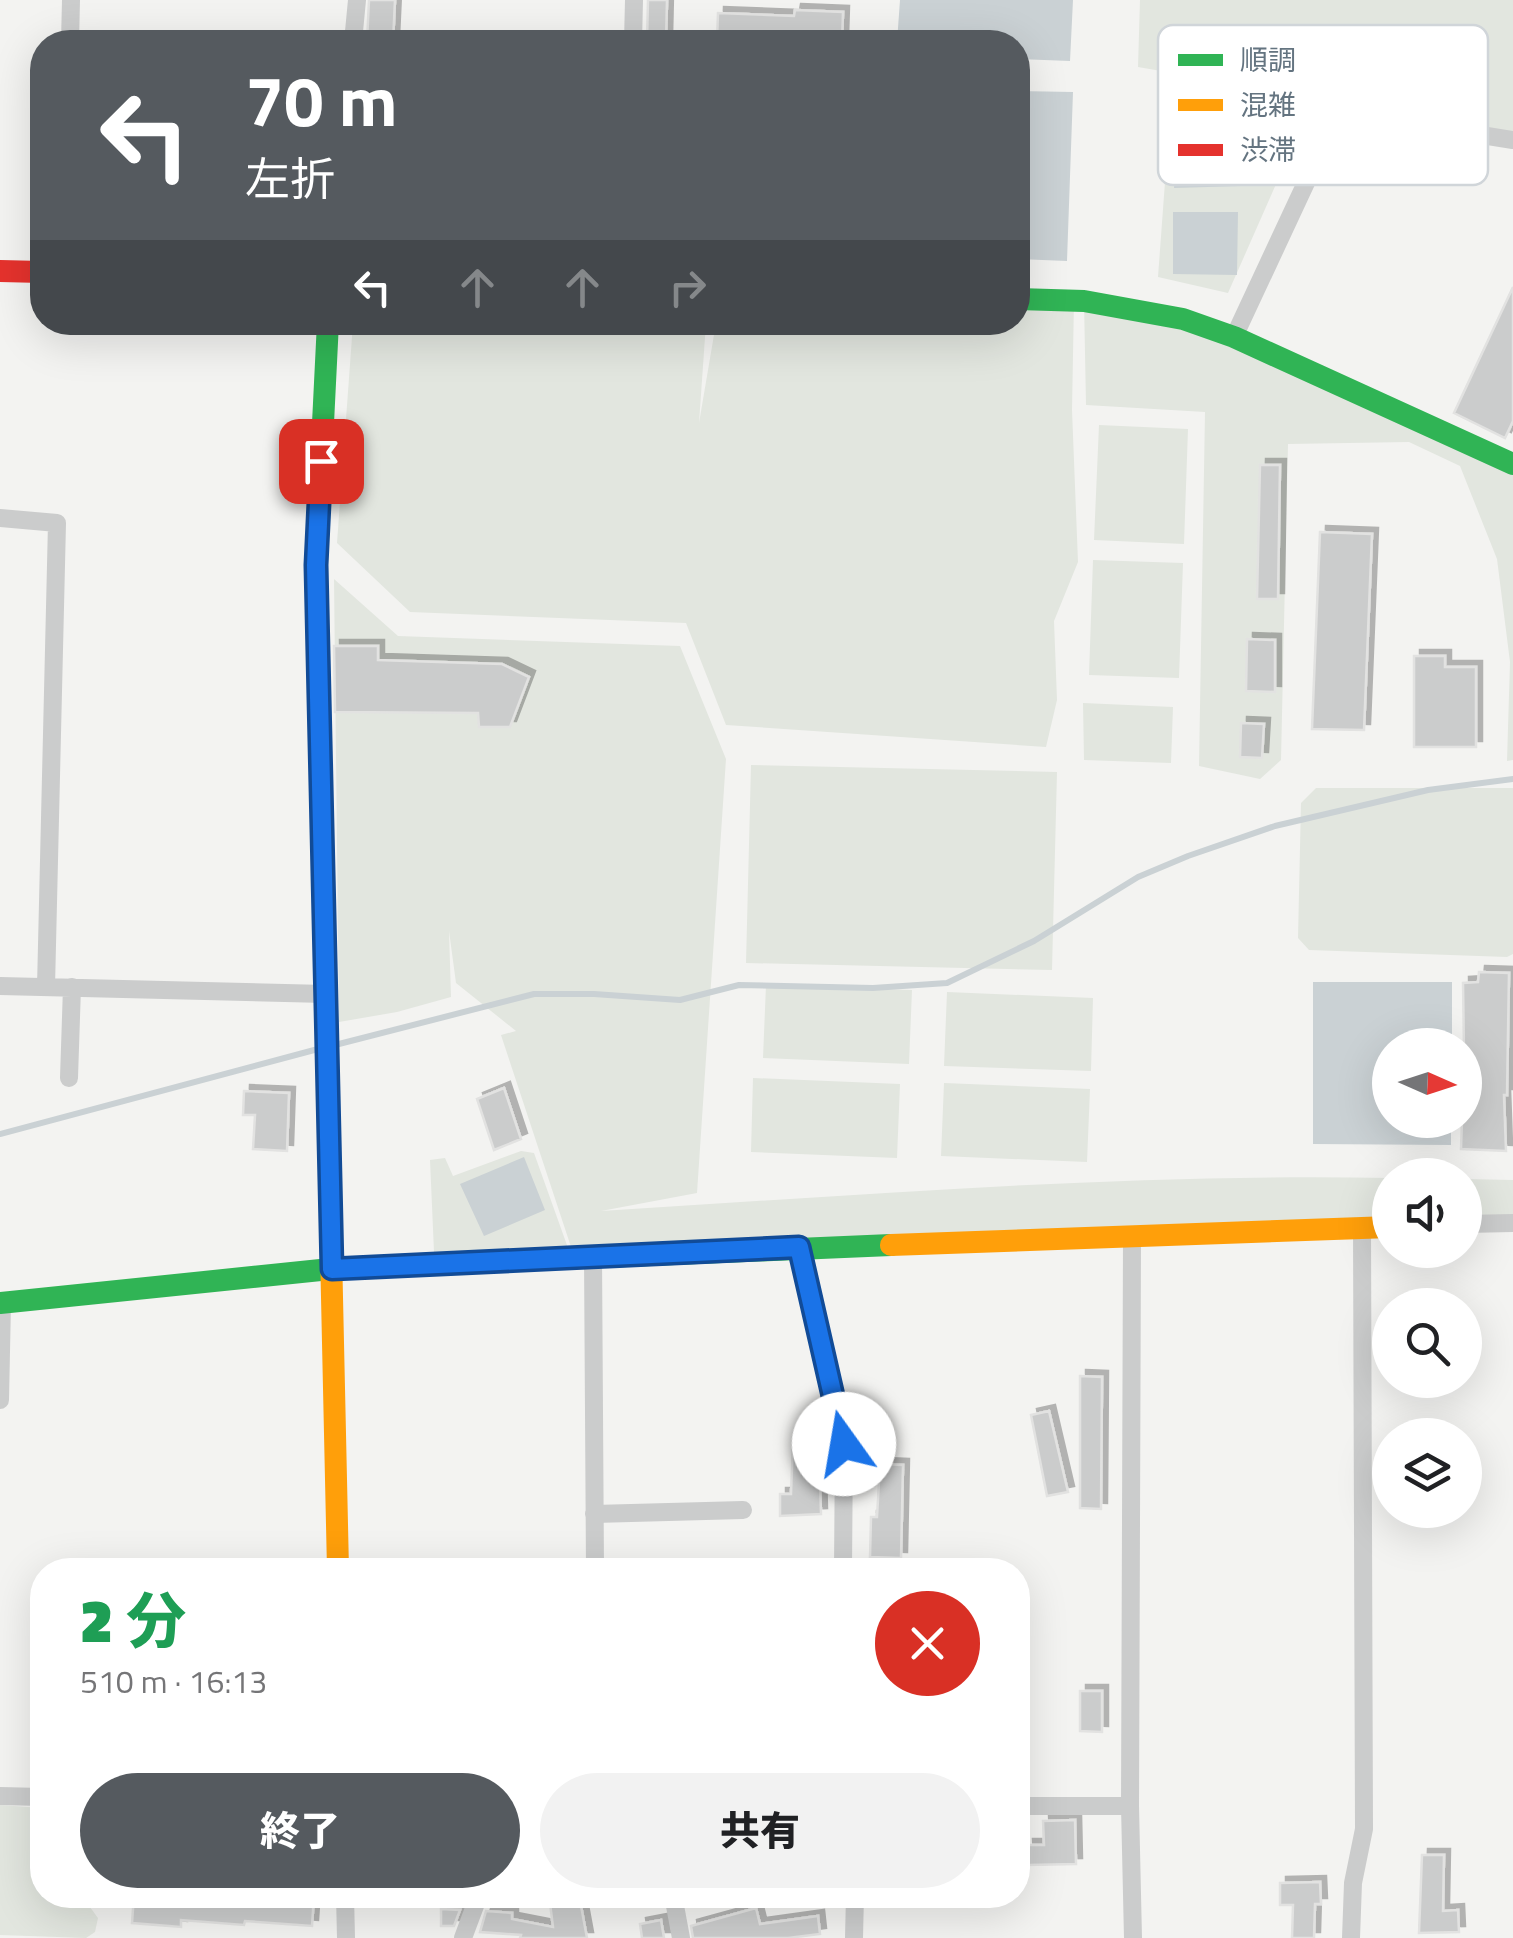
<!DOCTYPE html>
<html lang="ja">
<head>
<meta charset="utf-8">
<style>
  :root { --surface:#fff; --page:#f2f2f2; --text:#202124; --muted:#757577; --accent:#555a5f }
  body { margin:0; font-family:"Titillium Web","Noto Sans JP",sans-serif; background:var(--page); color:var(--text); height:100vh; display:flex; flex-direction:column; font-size:38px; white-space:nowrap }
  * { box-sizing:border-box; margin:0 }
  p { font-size:32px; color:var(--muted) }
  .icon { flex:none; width:55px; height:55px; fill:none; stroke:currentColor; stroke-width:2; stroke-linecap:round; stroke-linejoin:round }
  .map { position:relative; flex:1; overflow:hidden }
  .details { position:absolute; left:30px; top:1558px; width:1000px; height:350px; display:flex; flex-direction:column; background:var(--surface); border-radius:40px; box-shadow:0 10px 40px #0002 }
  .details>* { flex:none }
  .guide { position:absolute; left:30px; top:30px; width:1000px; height:305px; border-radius:40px; box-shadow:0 10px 40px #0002; background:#555a5f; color:#fff; overflow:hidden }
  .needle { width:65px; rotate:93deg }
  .buttons { position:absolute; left:1372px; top:1028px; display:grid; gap:20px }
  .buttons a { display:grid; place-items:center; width:110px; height:110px; border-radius:50%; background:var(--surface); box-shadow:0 10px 40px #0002; font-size:50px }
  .pin { position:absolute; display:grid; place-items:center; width:85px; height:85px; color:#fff; margin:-42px; border-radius:20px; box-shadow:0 5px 15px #0006 }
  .me { position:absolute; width:110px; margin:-55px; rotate:347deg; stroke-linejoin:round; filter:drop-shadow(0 0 8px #0008) }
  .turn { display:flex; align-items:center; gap:35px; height:210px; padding:0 50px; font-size:45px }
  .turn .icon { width:130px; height:130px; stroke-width:2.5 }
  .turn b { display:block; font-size:70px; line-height:85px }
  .lanes { display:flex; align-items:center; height:95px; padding:0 50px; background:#0003; justify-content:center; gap:50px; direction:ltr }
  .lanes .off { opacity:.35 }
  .round { display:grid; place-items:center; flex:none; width:105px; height:105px; border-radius:52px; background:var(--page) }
  .summary { display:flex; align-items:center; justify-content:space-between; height:170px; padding:0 50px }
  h1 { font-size:60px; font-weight:800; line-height:75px; color:#1e9e55 }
  .primary-button { display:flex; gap:20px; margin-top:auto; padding:20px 50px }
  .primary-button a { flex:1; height:115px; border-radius:60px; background:var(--accent); color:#fff; font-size:40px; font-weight:800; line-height:115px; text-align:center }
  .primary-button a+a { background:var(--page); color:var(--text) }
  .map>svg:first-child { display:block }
</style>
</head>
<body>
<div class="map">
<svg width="1513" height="1938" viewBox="0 0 1513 1938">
  <defs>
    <filter id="shadow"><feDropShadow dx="6" dy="-6" stdDeviation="0" flood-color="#0004"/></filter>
  </defs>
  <rect width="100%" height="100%" fill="#f3f3f1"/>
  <!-- green -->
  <path fill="#e2e6df" d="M1140 0H1513V132L1138 67Z
    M1172 87 1311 105 1228 293 1158 277Z
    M1018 299 1074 300 1072 410 1078 562 1054 621 1057 700 1046 747 726 725 686 623 410 612 337 543 353 323H706L699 423 716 323 1018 322Z
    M1084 301 1200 325 1513 464V760L1507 761 1510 662 1497 559 1460 466 1409 442 1288 444 1281 760 1260 779 1199 766 1205 412 1086 405Z
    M1099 425 1188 429 1184 544 1094 540Z
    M1093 560 1183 563 1179 678 1089 675Z
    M334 579 398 636 680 646 726 759 697 1193 601 1211C864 1195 1127 1173 1390 1178V1222L574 1256 501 1035 516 1031 456 983 449 931 451 997 397 1012 339 1022Z
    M1083 703 1173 707 1171 763 1084 760Z
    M751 765 1057 772 1052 970 746 963Z
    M1316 788H1513V954L1507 957 1309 950 1298 938 1301 803Z
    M766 985 912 990 909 1064 763 1058Z
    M947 992 1093 998 1091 1071 944 1066Z
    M753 1078 900 1084 897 1158 751 1152Z
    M944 1083 1090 1089 1087 1162 941 1156Z
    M521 1151 534 1153 568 1248 434 1252 430 1160 445 1158 453 1176Z
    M1465 1179 1513 1180V1217L1465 1219Z
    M0 1805 42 1808V1895H81L98 1918 95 1932 86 1938 0 1935Z"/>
  <!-- water -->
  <path fill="#cad1d4" d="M900 0H1073L1070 61 1018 59V42H897Z
    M1018 91 1073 92 1067 261 1018 259Z
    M1178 133 1242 135 1241 186 1174 188Z
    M1173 212H1238L1237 275 1173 274Z
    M1313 982H1452V1045H1390V1120H1451V1145L1313 1144Z
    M524 1157 545 1210 484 1236 460 1184Z"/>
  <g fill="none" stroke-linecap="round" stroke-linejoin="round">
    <!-- stream -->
    <path stroke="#cad1d4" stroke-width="6" d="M335 1045 534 994H594L680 1000 739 985 873 988 947 983 1034 941 1138 877 1188 856 1275 826 1428 790 1513 779
      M0 1134 318 1049"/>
  </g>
  <!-- building -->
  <path fill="#cbcccc" stroke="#e2e2e1" stroke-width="2.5" filter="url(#shadow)" d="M369 0H395L393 42H367Z
    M648 0H667L666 42H647Z
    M795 10 843 12 842 42H717L718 13 794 16Z
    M1513 287V421L1505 438 1454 413Z
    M1260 465H1280L1278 599H1257Z
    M1320 532 1372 534 1364 730 1312 729Z
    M1247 639 1275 640V692L1246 691Z
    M334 646H378V660L502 664 529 677 510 727H479L478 713 335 712Z
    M1414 656H1445V667H1476V747H1414Z
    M1241 723 1264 724 1262 758 1240 757Z
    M1479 972 1509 973 1507 1095H1504L1506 1151 1461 1149 1462 1120H1465L1463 983 1478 982Z
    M504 1088 521 1139 494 1150 477 1099Z
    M244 1091 289 1093 287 1151 253 1149 255 1115H243Z
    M1080 1376 1102 1377 1101 1509 1080 1508Z
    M1049 1411 1068 1492 1047 1496 1031 1415Z
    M793 1440 825 1441 823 1481H820L821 1514 780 1516V1494H791Z
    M880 1464 903 1465 901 1558 870 1557 871 1517H877Z
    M1080 1691H1102V1732L1080 1731Z
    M1075 1820 1076 1864 1028 1865 1027 1845H1044L1043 1821Z
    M1422 1855H1444L1443 1911 1458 1910 1459 1932 1419 1933Z
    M1320 1882 1321 1904H1315L1314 1938H1292L1293 1905H1280V1883Z
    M134 1895H314L312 1926 245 1921 244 1925 181 1920V1927L132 1923Z
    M549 1895H579L587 1938H520L521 1935 480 1932 486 1911 512 1913V1919L553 1927Z
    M756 1908 760 1924 818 1916 820 1934 788 1938H693L691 1926Z
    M441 1909 460 1910 454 1926H441Z
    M661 1920 664 1938H642L640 1924Z"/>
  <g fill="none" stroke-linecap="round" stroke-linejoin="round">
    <!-- street -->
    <path stroke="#cbcccc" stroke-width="18" d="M70 42 71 0
      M353 42 357 0
      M633 42 634 0
      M1234 337 1339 112 1513 140
      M0 518 57 523 46 987
      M0 986 326 994
      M69 1078 72 987
      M1465 1224 1513 1223
      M1132 1238 1130 1806 1133 1938
      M799 1247 844 1443 843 1570
      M593 1255 595 1570
      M0 1400 2 1303
      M594 1514 743 1510
      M0 1796 42 1797
      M1018 1806H1130
      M345 1895 346 1938
      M673 1895 681 1938
      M463 1938 479 1895
      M854 1938 855 1895
      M1351 1938 1353 1883 1364 1829 1362 1227"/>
    <!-- fast -->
    <path stroke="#30b455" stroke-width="22" d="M1018 299 1084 301 1183 319 1234 337 1513 464
      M321 797 316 565 328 322
      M0 1303 340 1268 891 1245"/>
    <!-- slow -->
    <path stroke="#ff9f0a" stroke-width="22" d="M321 797 338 1570
      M891 1245 1390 1227"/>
    <!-- jam -->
    <path stroke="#e5322d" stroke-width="22" d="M0 271 42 272"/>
  </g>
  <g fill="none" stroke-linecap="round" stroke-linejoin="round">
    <!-- route casing -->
    <g stroke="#114b97" stroke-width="25">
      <path id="route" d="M321 461 316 565 332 1269 799 1247 844 1444"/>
    </g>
    <!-- route -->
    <use href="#route" stroke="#1a73e8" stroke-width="18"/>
  </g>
  <!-- legend -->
  <rect x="1158" y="25" width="330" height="160" rx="15" fill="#fff" stroke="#d0d5d9" stroke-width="2.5"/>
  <rect x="1178" y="54" width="45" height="12" fill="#30b455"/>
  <rect x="1178" y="99" width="45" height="12" fill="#ff9f0a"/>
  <rect x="1178" y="144" width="45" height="12" fill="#e5322d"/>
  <g font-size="28" fill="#647480">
    <text x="1240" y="70">順調</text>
    <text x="1240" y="115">混雑</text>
    <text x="1240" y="160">渋滞</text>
  </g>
</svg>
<div class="buttons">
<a><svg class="needle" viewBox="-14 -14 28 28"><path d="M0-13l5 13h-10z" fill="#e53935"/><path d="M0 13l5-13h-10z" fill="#757577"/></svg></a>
<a><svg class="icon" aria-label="sound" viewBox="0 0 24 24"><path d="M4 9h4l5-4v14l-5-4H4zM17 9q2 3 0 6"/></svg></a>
<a><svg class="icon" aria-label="search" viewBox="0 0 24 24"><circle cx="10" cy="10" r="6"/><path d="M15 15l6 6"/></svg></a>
<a><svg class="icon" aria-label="layers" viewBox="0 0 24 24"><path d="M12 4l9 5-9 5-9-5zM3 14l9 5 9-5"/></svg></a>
</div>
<div class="pin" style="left:321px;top:461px;background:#d93025"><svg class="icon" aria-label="arrive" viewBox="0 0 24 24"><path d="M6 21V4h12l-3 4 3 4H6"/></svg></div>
<svg class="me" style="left:844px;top:1444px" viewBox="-20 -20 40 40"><circle r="19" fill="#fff"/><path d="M0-13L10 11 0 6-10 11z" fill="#1a73e8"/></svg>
<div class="guide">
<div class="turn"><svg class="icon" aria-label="left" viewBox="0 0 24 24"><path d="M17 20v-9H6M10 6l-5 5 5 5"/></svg><div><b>70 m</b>左折</div></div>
<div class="lanes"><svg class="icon" aria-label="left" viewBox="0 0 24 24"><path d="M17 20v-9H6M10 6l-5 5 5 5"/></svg><svg class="icon off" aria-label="ahead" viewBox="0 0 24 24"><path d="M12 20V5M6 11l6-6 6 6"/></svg><svg class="icon off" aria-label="ahead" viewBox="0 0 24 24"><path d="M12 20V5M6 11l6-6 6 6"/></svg><svg class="icon off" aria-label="right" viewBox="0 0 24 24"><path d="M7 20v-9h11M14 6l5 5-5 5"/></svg></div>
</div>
<section class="details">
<div class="summary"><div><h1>2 分</h1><p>510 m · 16:13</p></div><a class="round" style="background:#d93025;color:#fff"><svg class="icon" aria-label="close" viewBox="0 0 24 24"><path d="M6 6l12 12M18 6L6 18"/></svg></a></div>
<div class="primary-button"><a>終了</a><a>共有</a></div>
</section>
</div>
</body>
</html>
